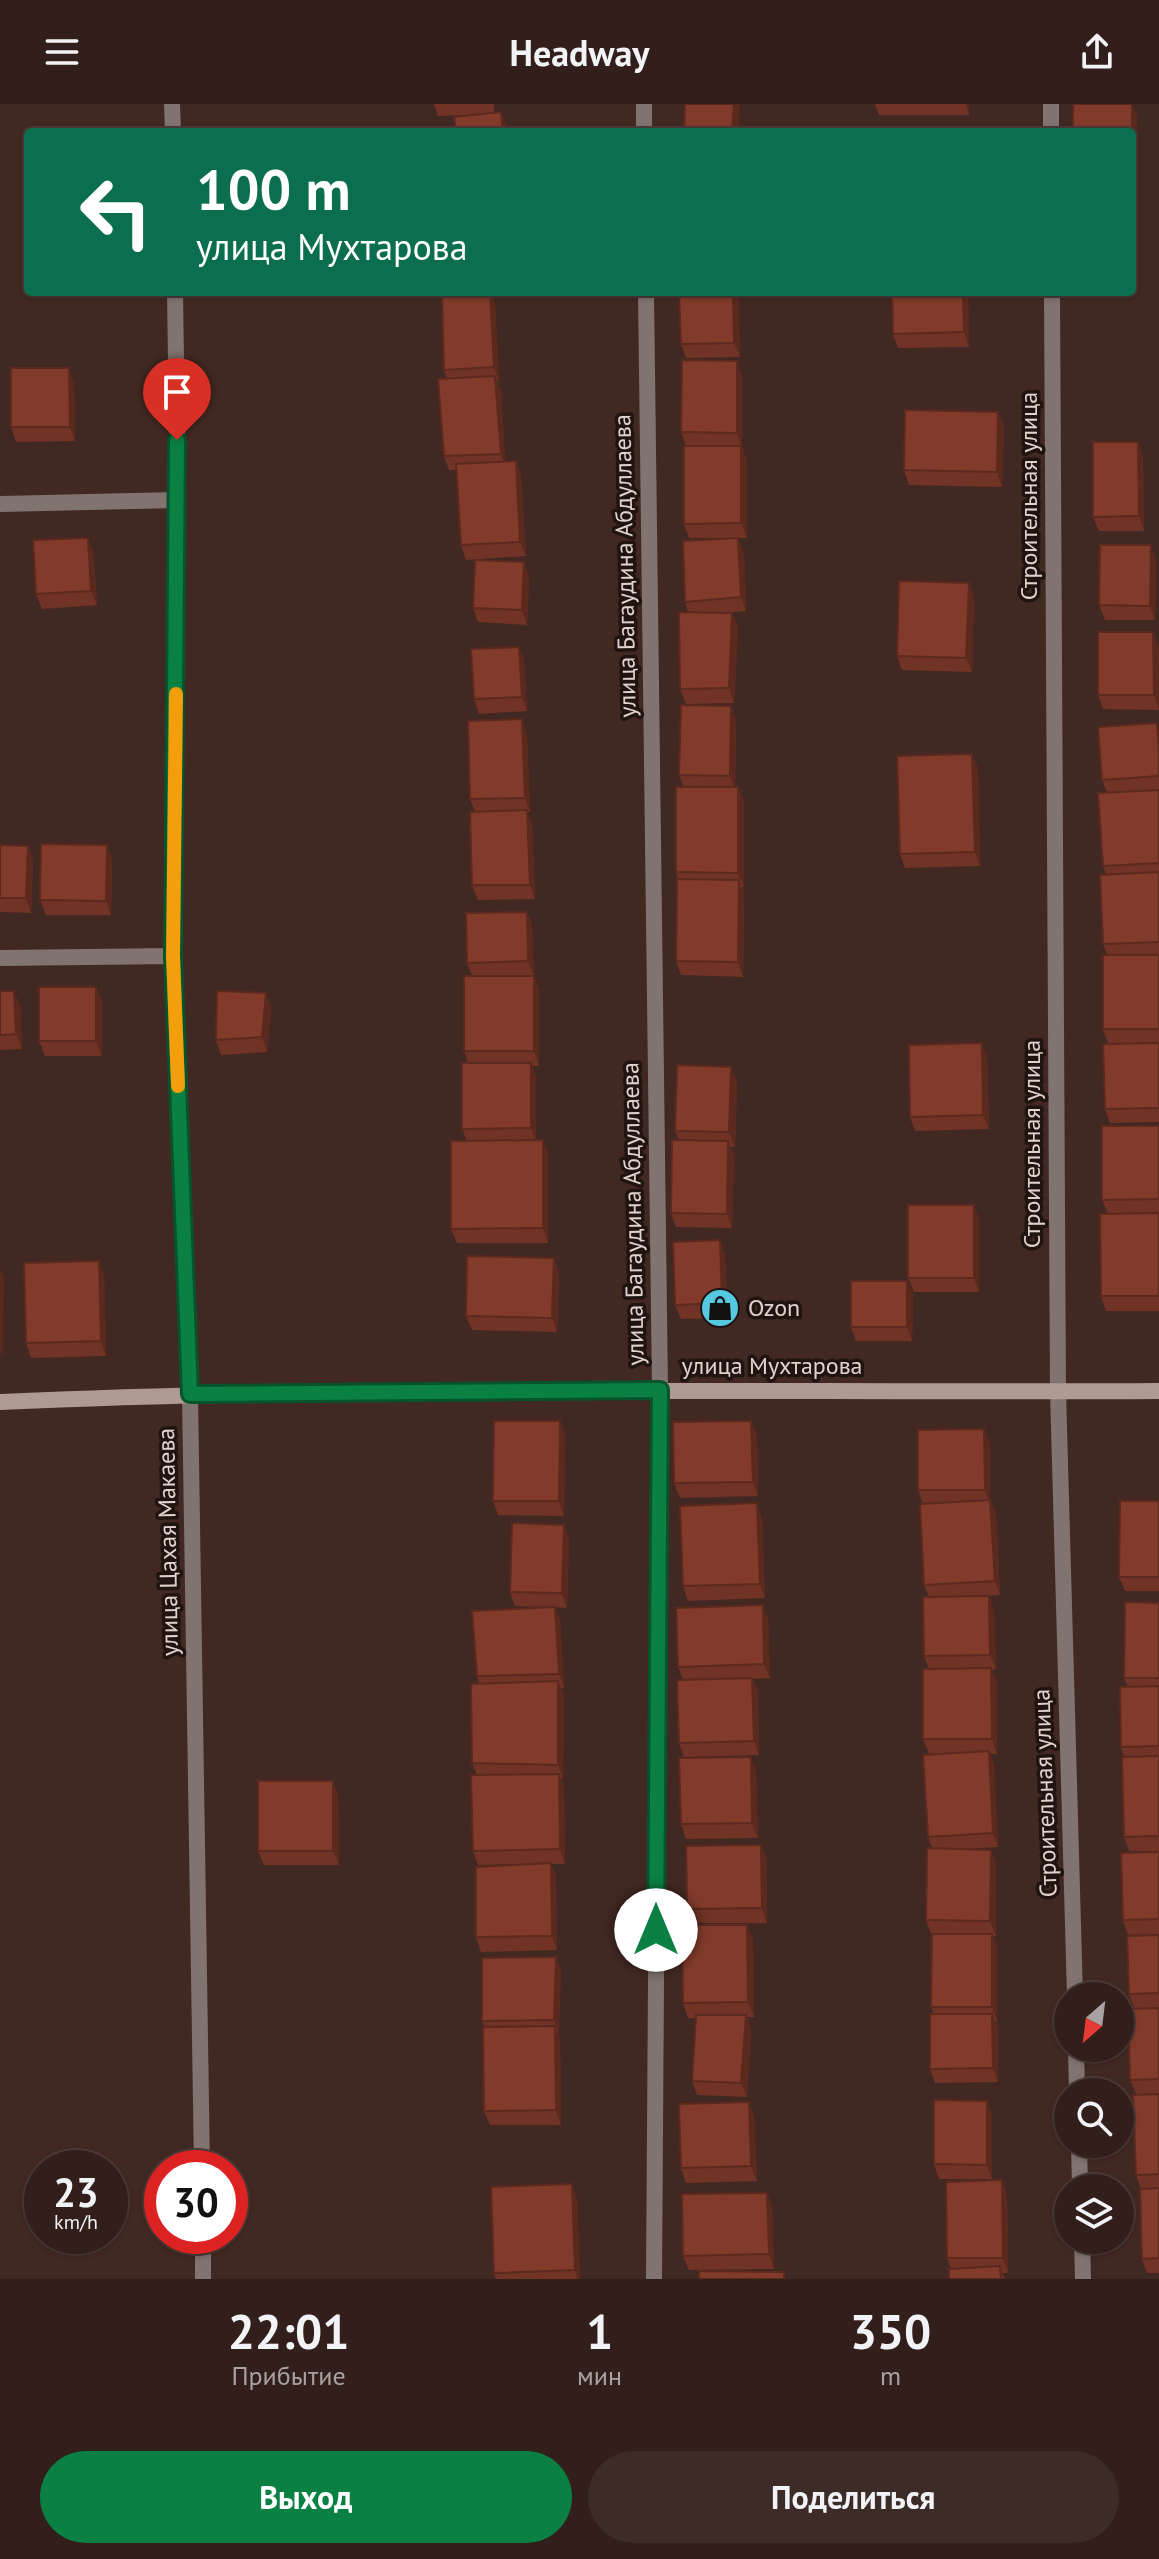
<!DOCTYPE html>
<html lang="ru">
<head>
<meta charset="utf-8">
<style>
  :root { --surface:#321e1a; --page:#3d2b27; --text:#f1f3f6; --muted:#a8a2a2; --line:#4d3c39; --accent:#0b8043 }
  body { margin:0; font-family:"PT Sans",sans-serif; background:var(--page); color:var(--text); height:100vh; display:flex; flex-direction:column; font-size:30px; white-space:nowrap }
  * { box-sizing:border-box; margin:0 }
  p { font-size:26px; color:var(--muted) }
  .icon { flex:none; width:44px; height:44px; fill:none; stroke:currentColor; stroke-width:2; stroke-linecap:round; stroke-linejoin:round }
  .map { position:relative; height:2175px; overflow:hidden }
  .drawer { display:flex; flex-direction:column; background:var(--surface); flex:1 }
  .drawer>* { flex:none }
  .hud { position:absolute; left:24px; top:24px; width:1112px; height:168px; border-radius:8px; box-shadow:0 2px 6px #0004,0 0 0 2px var(--line); background:#0b6e4f; color:#fff; overflow:hidden }
  .needle { width:52px; rotate:208deg }
  .controls { position:absolute; left:1054px; top:1878px; display:grid; gap:16px }
  .controls a { display:grid; place-items:center; width:80px; height:80px; border-radius:50%; background:var(--surface); box-shadow:0 2px 6px #0004,0 0 0 2px var(--line); font-size:40px }
  .speed { position:absolute; left:24px; top:2046px; display:flex; gap:16px; font-size:40px; font-weight:700; text-align:center }
  .speed>* { display:grid; place-content:center; width:104px; height:104px; border-radius:50%; background:var(--surface); box-shadow:0 2px 6px #0004,0 0 0 2px var(--line); line-height:1 }
  .speed small { font-size:20px; font-weight:400 }
  .speed .limit { border:12px solid #d22; background:#fff; color:#111 }
  .pin { position:absolute; display:grid; place-items:center; width:68px; height:68px; color:#fff; margin:-82px -34px; border-radius:50% 50% 50% 0; rotate:-45deg; box-shadow:0 0 8px #0007 }
  .pin .icon { rotate:45deg }
  .me { position:absolute; width:88px; margin:-44px; rotate:0deg; stroke-linejoin:round; filter:drop-shadow(0 0 6px #0008) }
  .turn { display:flex; align-items:center; gap:28px; height:168px; padding:0 40px; font-size:36px }
  .turn .icon { width:104px; height:104px; stroke-width:2.5 }
  .turn b { display:block; font-size:56px; line-height:68px }
  .eta { display:flex; justify-content:space-evenly; align-items:center; height:136px; text-align:center }
  .eta b { font-size:48px; font-weight:700; line-height:56px }
  .button { display:flex; gap:16px; margin-top:auto; padding:16px 40px }
  .button a { flex:1; height:92px; border-radius:48px; background:var(--accent); color:#fff; font-size:32px; font-weight:700; line-height:92px; text-align:center }
  .button a+a { background:var(--page); color:var(--text) }
  header { display:flex; justify-content:space-between; align-items:center; height:104px; padding:0 40px; background:var(--surface); font-size:36px; font-weight:700 }
  .map>svg:first-child { display:block }
</style>
</head>
<body>
<header><svg class="icon" aria-label="menu" viewBox="0 0 24 24"><path d="M4 6h16M4 12h16M4 18h16"/></svg>Headway<svg class="icon" aria-label="share" viewBox="0 0 24 24"><path d="M12 15V3M7 8l5-5 5 5M5 13v7h14v-7"/></svg></header>
<div class="map">
<svg width="1159" height="2175" viewBox="0 0 1159 2175">
  <rect width="100%" height="100%" fill="#422822"/>
  <g fill="none" stroke-linecap="round" stroke-linejoin="round">
    <!-- street -->
    <path stroke="#81736f" stroke-width="16" d="M172 0 173 28
      M644 0V28
      M1051 0V28
      M175 188 178 396 173 852 190 1290 202 2064
      M646 188 660 1286 654 2175
      M1052 188 1058 1288 1075 1892
      M0 400 178 396
      M0 854 173 852
      M1076 1944 1077 1988
      M1079 2040 1080 2084
      M203 2132V2175
      M1082 2136 1083 2175"/>
    <!-- secondary -->
    <path stroke="#af9993" stroke-width="16" d="M0 1298C386 1281 773 1289 1159 1287"/>
  </g>
  <!-- wall -->
  <path fill="#703325" d="M434 0H494V9L507 23V28H456L470 11 438 12Z
    M875 0H969V11H879Z
    M1137 12V77H1132V28Z
    M444 188H495V194H493L495 201 499 277H497L501 286 505 358 516 357 521 371 526 452 466 456 461 441 456 366H449L444 352 447 275 444 266 446 191Z
    M738 188 740 253 686 254 681 240Z
    M968 188 969 243 898 244 893 230Z
    M742 271V343L747 357V434H689L684 420 686 342 681 328Z
    M74 278 75 337 16 338 11 323Z
    M998 308 1004 322 1002 383 909 381 904 366Z
    M1143 353 1144 427H1099L1093 413Z
    M88 434 93 448 97 501 42 505 36 490Z
    M744 448 746 507 724 509H732L738 524 734 599 686 600 680 585 688 508 685 498Z
    M1156 456 1155 516H1105L1099 501Z
    M529 473 527 521 478 518 473 504Z
    M974 493 972 568 902 566 897 552Z
    M519 543 524 557 527 607 479 610 474 595Z
    M1159 543V606L1103 605 1098 591Z
    M731 602 736 617 735 683H738L744 698V783H742L744 791 743 873 681 871 676 857 678 775 676 768 684 683 679 671Z
    M1159 625V1018L1110 1019 1105 1005 1140 939H1108L1103 925 1107 851 1103 840 1106 770 1103 762 1107 689 1102 676Z
    M527 630 530 708H527L532 720 535 795 478 796 472 781 475 708 470 695Z
    M972 650 978 665 980 762 905 764 900 750Z
    M0 741 28 742 33 756 31 809 0 808Z
    M112 755 111 811H46L40 796Z
    M527 808 532 822 534 872 539 886V962H532L536 974V1036L548 1051V1139H457L451 1125 467 1037 462 1025 468 959 464 947 472 872 467 859Z
    M96 883 102 898V952H45L39 937Z
    M0 887 20 901 22 945 0 946Z
    M271 903 267 948 221 951 216 936Z
    M987 953 989 1025 915 1027 910 1013Z
    M737 978 735 1043H730L734 1052 732 1124 676 1123 671 1109 679 1036 675 1027Z
    M1159 1022V1207H1106L1101 1192 1108 1110 1102 1096Z
    M979 1115V1188H914L908 1174Z
    M720 1136 725 1151 728 1214 681 1215 675 1201Z
    M559 1168 557 1228 472 1226 466 1212Z
    M104 1171 106 1252 31 1254 26 1239Z
    M907 1177 913 1191 912 1237H856L851 1223Z
    M560 1317 565 1332 564 1412 498 1411 493 1397Z
    M751 1317 757 1332 758 1392 680 1394 674 1379Z
    M990 1340V1396L996 1411 1000 1491 989 1492 994 1506 996 1565 992 1566 997 1579V1650H990L994 1662 998 1743 968 1745 991 1746 996 1760V1832H993L997 1845V1918H995L998 1924V1978L935 1979 930 1965 934 1910 931 1903V1830L926 1816 932 1744 928 1733 946 1650H929L923 1635 929 1565 924 1552 929 1493 924 1481 923 1400 918 1386Z
    M1159 1397V1487H1125L1119 1473Z
    M762 1414 765 1494 688 1497 683 1482Z
    M569 1435 567 1504 555 1503 560 1517 564 1584H561L564 1591 563 1675H561L564 1684 565 1760H551L556 1773 557 1846 481 1848 476 1833 520 1760 478 1761 473 1747 477 1671 472 1659 479 1579 477 1572 547 1503 515 1502 510 1488Z
    M1159 1499V1747H1129L1124 1733V1653L1121 1643 1128 1583 1124 1574Z
    M768 1516 770 1574 753 1575 758 1588 759 1651 684 1653 679 1639 683 1575 678 1563Z
    M756 1667 758 1734 686 1735 681 1720Z
    M338 1691 339 1761H264L258 1747Z
    M761 1741 767 1756V1819H692L687 1805Z
    M1159 1748V1830L1128 1831 1123 1816Z
    M1159 1831V1904H1134L1129 1890Z
    M753 1835 754 1913H747L751 1925 747 1993 697 1991 692 1977 696 1914H688L683 1899Z
    M561 1867 558 1930 560 1936 561 2021H490L484 2007 485 1923 482 1917Z
    M1159 1904V1989L1136 1990 1130 1976Z
    M1159 1990V2169H1147L1142 2155 1141 2085 1136 2071Z
    M987 1997 992 2012V2075H939L934 2060Z
    M754 2012 757 2077 686 2079 681 2064Z
    M767 2089 772 2103 774 2165 689 2166 683 2152Z
    M1007 2091 1008 2169H1002L1005 2175 951 2164 947 2154Z
    M577 2095 580 2175H496L494 2169Z"/>
  <!-- shaded-wall -->
  <path fill="#5b291e" d="M734 0H740L738 28H732Z
    M966 0H969V11Z
    M1132 0 1137 12V77L1132 63Z
    M501 8 507 23V28H503Z
    M491 188 495 201 499 277 494 263Z
    M733 188H738L740 253 734 239Z
    M963 188H968L969 243 964 228Z
    M737 257 742 271V343L737 329Z
    M69 264 74 278 75 337 70 323Z
    M495 272 501 286 506 364 501 350Z
    M998 308 1004 322 1002 383 997 368Z
    M1138 338 1143 353 1144 427 1139 412Z
    M741 342 747 357V434L741 419Z
    M516 357 521 371 526 452 520 438Z
    M88 434 93 448 97 501 91 487Z
    M738 434 744 448 746 507 741 493Z
    M1151 441 1156 456 1155 516 1150 502Z
    M524 458 529 473 527 521 522 506Z
    M969 479 974 493 972 568 966 554Z
    M732 509 738 524 734 599 729 584Z
    M1153 528 1159 543V606L1154 591Z
    M519 543 524 557 527 607 522 593Z
    M731 602 736 617 735 686 730 672Z
    M522 615 527 630 530 708 525 694Z
    M972 650 978 665 980 762 975 748Z
    M738 683 744 698V783L738 769Z
    M527 706 532 720 535 795 530 781Z
    M107 741 112 755 111 811 106 797Z
    M28 742 33 756 31 809 26 794Z
    M739 776 744 791 743 873 738 858Z
    M527 808 532 822 534 872 528 857Z
    M534 872 539 886V962L534 947Z
    M96 883 102 898V952L96 937Z
    M14 887 20 901 22 945 16 930Z
    M266 889 271 903 267 948 262 933Z
    M982 939 987 953 989 1025 983 1011Z
    M531 959 536 974V1039L531 1024Z
    M731 963 737 978 735 1043 729 1028Z
    M543 1036 548 1051V1139L543 1124Z
    M728 1037 734 1052 732 1124 727 1110Z
    M974 1101 979 1115V1188L974 1174Z
    M720 1136 725 1151 728 1214 722 1199Z
    M554 1154 559 1168 557 1228 552 1214Z
    M99 1157 104 1171 106 1252 101 1237Z
    M0 1164 4 1174 3 1254 0 1245Z
    M907 1177 913 1191 912 1237 907 1223Z
    M560 1317 565 1332 564 1412 559 1397Z
    M751 1317 757 1332 758 1392 753 1378Z
    M984 1325 990 1340V1400L985 1386Z
    M990 1396 996 1411 1000 1491 995 1477Z
    M757 1399 762 1414 765 1494 760 1480Z
    M564 1421 569 1435 567 1504 562 1489Z
    M989 1492 994 1506 996 1565 990 1551Z
    M763 1501 768 1516 770 1574 764 1560Z
    M555 1503 560 1517 564 1584 559 1570Z
    M991 1564 997 1579V1650L992 1635Z
    M752 1574 758 1588 759 1651 754 1637Z
    M558 1577 564 1591 563 1675 558 1661Z
    M989 1647 994 1662 998 1743 993 1729Z
    M751 1653 756 1667 758 1734 752 1719Z
    M559 1670 564 1684 565 1760 560 1745Z
    M333 1677 338 1691 339 1761 333 1747Z
    M761 1741 767 1756V1819L762 1804Z
    M991 1746 996 1760V1832L990 1817Z
    M551 1759 556 1773 557 1846 552 1832Z
    M747 1821 753 1835 754 1913 748 1898Z
    M992 1830 997 1845V1918L992 1903Z
    M556 1853 561 1867 559 1930 554 1916Z
    M992 1910 998 1924V1978L993 1964Z
    M746 1911 751 1925 747 1993 741 1979Z
    M555 1922 560 1936 561 2021 556 2006Z
    M987 1997 992 2012V2075L987 2061Z
    M749 1998 754 2012 757 2077 751 2062Z
    M1002 2076 1007 2091 1008 2169 1003 2154Z
    M572 2080 577 2095 580 2175H578L575 2166Z
    M767 2089 772 2103 774 2165 769 2150Z"/>
  <!-- building -->
  <path fill="#823b2b" stroke="#5b291e" stroke-width="2" d="M685 0H734L732 28H684Z
    M1073 0H1132V28H1073Z
    M501 8 503 28H456L454 13Z
    M475 188H490L494 263 444 266 442 191Z
    M679 188H733L734 239 681 240Z
    M892 188H963L964 228 893 230Z
    M682 256 737 257V329L681 328Z
    M11 264H69L70 323H11Z
    M495 272 501 350 444 352 438 275Z
    M905 306 998 308 997 368 904 366Z
    M1093 338H1138L1139 412 1093 413Z
    M684 342H741V419L684 420Z
    M516 357 520 438 461 441 456 360Z
    M88 434 91 487 36 490 33 436Z
    M738 434 741 493 685 498 683 437Z
    M1100 441H1151L1150 502 1099 501Z
    M475 456 524 458 522 506 473 504Z
    M899 477 969 479 966 554 897 552Z
    M679 508 732 509 729 584 680 585Z
    M1098 528H1153L1154 591H1098Z
    M519 543 522 593 474 595 471 545Z
    M681 601 731 602 730 672 679 671Z
    M522 615 525 694 470 695 468 617Z
    M1157 619 1159 648V672L1102 676 1098 623Z
    M972 650 975 748 900 750 897 652Z
    M676 683H738V769L676 768Z
    M1159 686V759L1103 762 1098 689Z
    M527 706 530 781H472L470 708Z
    M41 740 107 741 106 797 40 796Z
    M0 741 28 742 26 794H0Z
    M1159 768V838L1103 840 1100 771Z
    M677 775 739 776 738 858 676 857Z
    M527 808 528 857 467 859 466 809Z
    M1103 851H1159V925H1103Z
    M464 872H534V947H464Z
    M39 883H96V937H39Z
    M0 887H14L16 930 0 931Z
    M217 887 266 889 262 933 216 936Z
    M982 939 983 1011 910 1013 909 941Z
    M1159 939V1004L1105 1005 1103 940Z
    M462 959H531V1024L462 1025Z
    M677 961 731 963 729 1028 675 1027Z
    M1102 1022H1159V1095L1102 1096Z
    M543 1036V1124L451 1125V1037Z
    M672 1036 728 1037 727 1110 671 1109Z
    M908 1101H974V1174H908Z
    M1159 1109V1192H1101L1100 1110Z
    M720 1136 722 1199 675 1201 673 1138Z
    M467 1152 554 1154 552 1214 466 1212Z
    M99 1157 101 1237 26 1239 24 1159Z
    M851 1177H907V1223H851Z
    M494 1317H560L559 1397H493Z
    M751 1317 753 1378 674 1379 673 1318Z
    M984 1325 985 1386H918V1326Z
    M990 1396 995 1477 924 1481 920 1400Z
    M1120 1397H1159V1473H1119Z
    M757 1399 760 1480 683 1482 680 1402Z
    M512 1419 564 1421 562 1489 510 1488Z
    M989 1492 990 1551 924 1552 923 1493Z
    M1125 1498 1159 1499V1574H1124Z
    M763 1501 764 1560 678 1563 676 1504Z
    M555 1503 559 1570 477 1572 472 1507Z
    M991 1564 992 1635H923V1565Z
    M752 1574 754 1637 679 1639 677 1576Z
    M558 1577V1661L472 1659 471 1580Z
    M1159 1582V1642L1121 1643 1120 1583Z
    M989 1647 993 1729 928 1733 923 1651Z
    M1159 1652V1732L1124 1733 1122 1653Z
    M751 1653 752 1719 681 1720 679 1654Z
    M559 1670 560 1745 473 1747 471 1671Z
    M258 1677H333V1747H258Z
    M761 1741 762 1804 687 1805 686 1742Z
    M927 1744 991 1746 990 1817 926 1816Z
    M1159 1748V1815L1123 1816 1121 1749Z
    M551 1759 552 1832 476 1833V1763Z
    M682 1821H747L748 1898 683 1899Z
    M932 1830H992V1903H931Z
    M1159 1831V1889L1129 1890 1127 1832Z
    M556 1853 554 1916 482 1917V1854Z
    M1159 1904V1975L1130 1976 1128 1905Z
    M930 1910H992L993 1964 930 1965Z
    M696 1911H746L741 1979 692 1977Z
    M555 1922 556 2006 484 2007 483 1923Z
    M1159 1990V2070L1136 2071 1133 1991Z
    M934 1996 987 1997V2061L934 2060Z
    M749 1998 751 2062 681 2064 679 2000Z
    M1002 2076 1003 2154H947L946 2078Z
    M572 2080 575 2166 494 2169 491 2083Z
    M1159 2084V2154L1142 2155 1140 2085Z
    M767 2089 769 2150 683 2152 682 2090Z
    M1000 2162 1001 2175H949V2165Z
    M699 2167 784 2168V2175H699Z"/>
  <g fill="none" stroke-linecap="round" stroke-linejoin="round">
    <!-- route casing -->
    <g stroke="#07532c" stroke-width="20">
      <path id="route" d="M177 336 173 852 190 1290 660 1286 656 1826"/>
    </g>
    <!-- route -->
    <use href="#route" stroke="#0b8043" stroke-width="14"/>
    <!-- slow -->
    <path stroke="#f59e0b" stroke-width="14" d="M176 590 173 852 178 982"/>
  </g>
  <!-- icons -->
  <defs>
    <g id="shop-disc" transform="scale(2)"><circle r="9.5" fill="#56c9e1" stroke="#201411"/><path d="M-5-2.5h2.3a2.7 3.5 0 0 1 5.4 0H5L5.5 6h-11ZM-1.5-2.5h3a1.5 2.3 0 0 0-3 0Z" fill="#111"/></g>
  </defs>
  <g fill-rule="evenodd">
    <use href="#shop-disc" x="720" y="1204"/>
  </g>
  <g text-anchor="middle" stroke-width="7" stroke-linejoin="round" paint-order="stroke">
    <!-- street labels -->
    <g font-size="24" fill="#e2d1cd" stroke="#201411">
      <text transform="translate(1029 392) rotate(-90)" y="8">Строительная улица</text>
      <text transform="translate(625 462) rotate(-91)" y="8">улица Багаудина Абдуллаева</text>
      <text transform="translate(1032 1040) rotate(-90)" y="8">Строительная улица</text>
      <text transform="translate(633 1110) rotate(-91)" y="8">улица Багаудина Абдуллаева</text>
      <text x="772" y="1270">улица Мухтарова</text>
      <text transform="translate(168 1438) rotate(-91)" y="8">улица Цахая Макаева</text>
      <text transform="translate(1045 1689) rotate(-92)" y="8">Строительная улица</text>
    </g>
    <!-- poi labels -->
    <g font-size="24" fill="#e2d1cd" stroke="#201411" text-anchor="start">
      <text x="748" y="1212">Ozon</text>
    </g>
  </g>
</svg>
<div class="controls">
<a><svg class="needle" viewBox="-14 -14 28 28"><path d="M0-13l5 13h-10z" fill="#e53935"/><path d="M0 13l5-13h-10z" fill="#a8a2a2"/></svg></a>
<a><svg class="icon" aria-label="search" viewBox="0 0 24 24"><circle cx="10" cy="10" r="6"/><path d="M15 15l6 6"/></svg></a>
<a><svg class="icon" aria-label="layers" viewBox="0 0 24 24"><path d="M12 4l9 5-9 5-9-5zM3 14l9 5 9-5"/></svg></a>
</div>
<div class="speed"><div>23<small>km/h</small></div><div class="limit">30</div></div>
<div class="pin" style="left:177px;top:336px;background:#d93025"><svg class="icon" aria-label="arrive" viewBox="0 0 24 24"><path d="M6 21V4h12l-3 4 3 4H6"/></svg></div>
<svg class="me" style="left:656px;top:1826px" viewBox="-20 -20 40 40"><circle r="19" fill="#fff"/><path d="M0-13L10 11 0 6-10 11z" fill="#0b8043"/></svg>
<div class="hud">
<div class="turn"><svg class="icon" aria-label="left" viewBox="0 0 24 24"><path d="M17 20v-9H6M10 6l-5 5 5 5"/></svg><div><b>100 m</b>улица Мухтарова</div></div>
</div>
</div>
<section class="drawer">
<div class="eta">
<div><b>22:01</b><p>Прибытие</p></div>
<div><b>1</b><p>мин</p></div>
<div><b>350</b><p>m</p></div>
</div>
<div class="button"><a>Выход</a><a>Поделиться</a></div>
</section>
</body>
</html>
